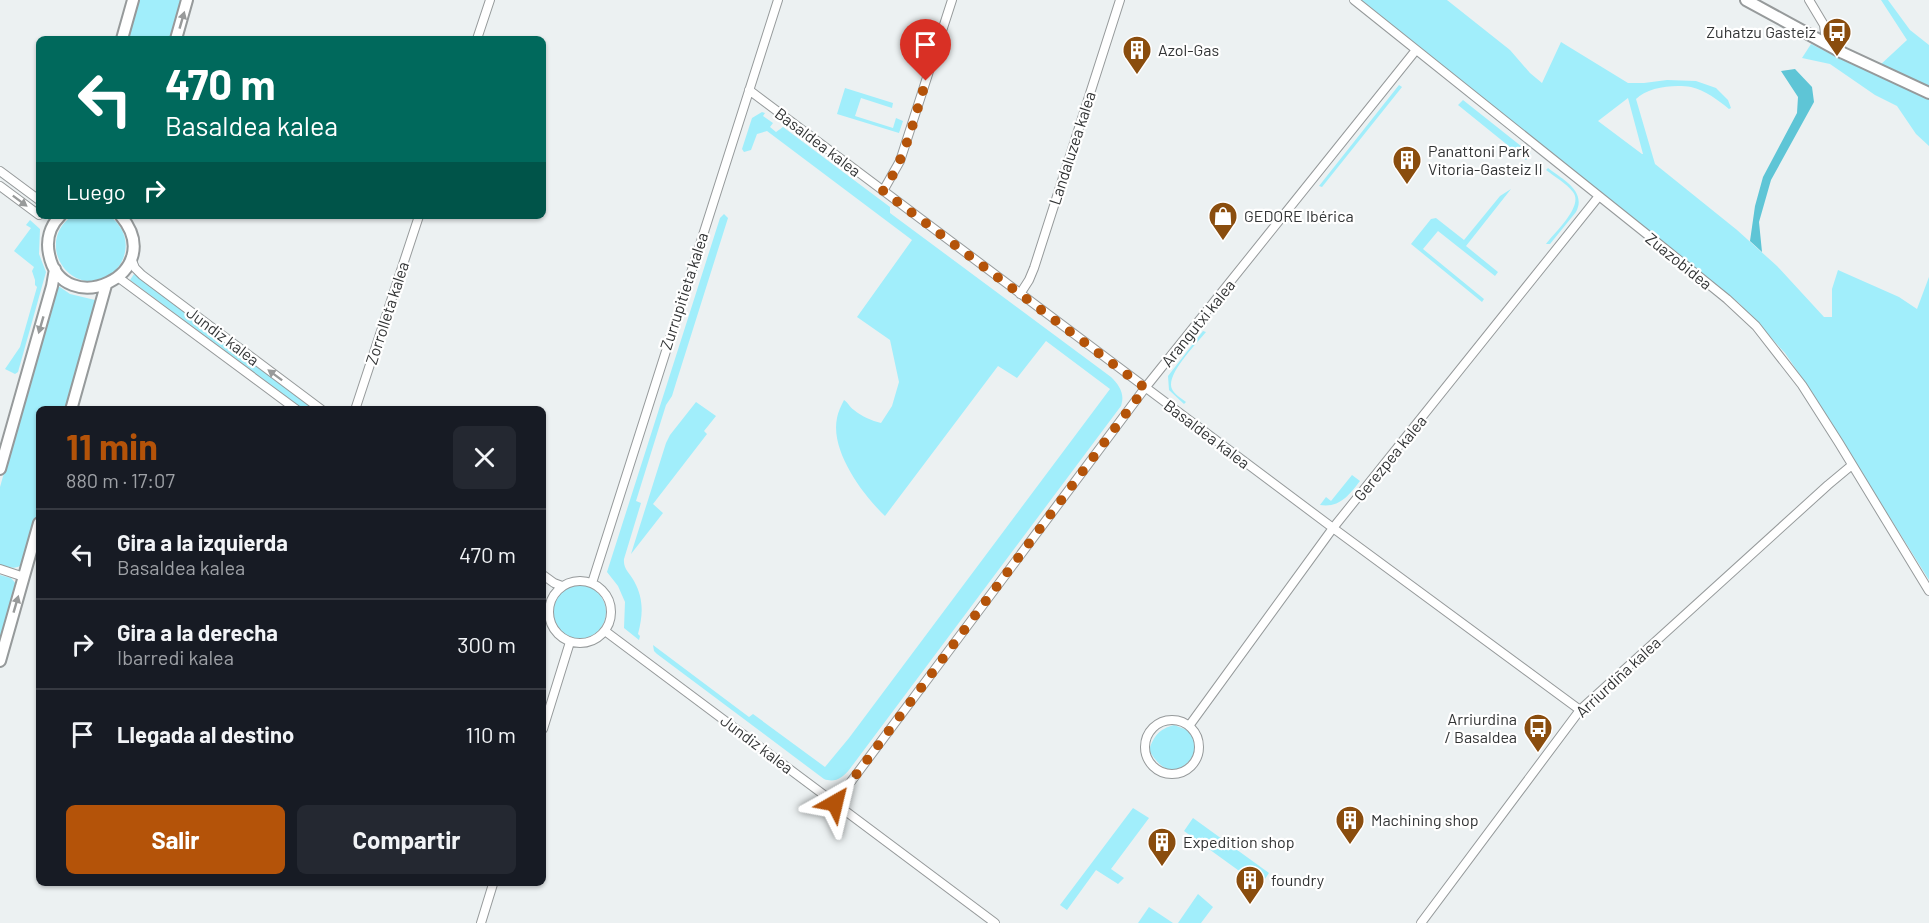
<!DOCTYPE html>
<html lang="es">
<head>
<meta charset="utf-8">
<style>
  :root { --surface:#171b24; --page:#242831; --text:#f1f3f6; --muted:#9ea1a6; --line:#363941; --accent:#b45309 }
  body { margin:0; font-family:Barlow,sans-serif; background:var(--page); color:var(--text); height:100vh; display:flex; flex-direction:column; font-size:22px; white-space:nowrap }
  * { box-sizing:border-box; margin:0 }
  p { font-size:20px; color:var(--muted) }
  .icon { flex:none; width:33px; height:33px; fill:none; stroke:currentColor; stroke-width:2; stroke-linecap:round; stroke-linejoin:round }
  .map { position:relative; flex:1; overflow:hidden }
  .side { position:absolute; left:36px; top:406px; width:510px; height:480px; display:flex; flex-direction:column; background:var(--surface); border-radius:9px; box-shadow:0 2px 4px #0004 }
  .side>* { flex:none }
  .banner { position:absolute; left:36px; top:36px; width:510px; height:183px; border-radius:9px; box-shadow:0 2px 4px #0004; background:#00695c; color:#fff; overflow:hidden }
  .pin { position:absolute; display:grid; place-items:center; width:51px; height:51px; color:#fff; margin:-62px -26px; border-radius:50% 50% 50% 0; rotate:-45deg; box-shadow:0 0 6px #0007 }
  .pin .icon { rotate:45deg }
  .me { position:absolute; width:66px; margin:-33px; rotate:37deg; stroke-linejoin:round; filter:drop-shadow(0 0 4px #0008) }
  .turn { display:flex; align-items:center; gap:21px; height:126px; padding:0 30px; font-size:27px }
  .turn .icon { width:78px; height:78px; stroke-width:2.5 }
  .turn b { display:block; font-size:42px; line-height:51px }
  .then { display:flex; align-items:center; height:57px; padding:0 30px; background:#0003; gap:12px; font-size:22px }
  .round { display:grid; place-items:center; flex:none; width:63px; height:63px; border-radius:9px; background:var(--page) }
  .overview { display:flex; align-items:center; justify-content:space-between; height:102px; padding:0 30px }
  h1 { font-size:36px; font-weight:700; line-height:45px; color:var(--accent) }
  .button { display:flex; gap:12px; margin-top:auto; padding:12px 30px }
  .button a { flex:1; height:69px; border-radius:9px; background:var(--accent); color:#fff; font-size:24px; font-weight:700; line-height:69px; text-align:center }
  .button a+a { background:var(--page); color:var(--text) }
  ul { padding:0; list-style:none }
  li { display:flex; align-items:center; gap:18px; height:90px; padding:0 30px; border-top:2px solid var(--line) }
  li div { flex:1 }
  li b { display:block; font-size:22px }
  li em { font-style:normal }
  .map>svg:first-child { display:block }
</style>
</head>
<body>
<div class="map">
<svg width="1929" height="923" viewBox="0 0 1929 923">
  <rect width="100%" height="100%" fill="#ecf1f2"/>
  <!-- green -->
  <path fill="#a1eefb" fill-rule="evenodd" d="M138 0H184L173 39H127Z
    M1361 0H1447L1510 50 1530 73 1542 83 1561 42 1628 83H1644L1667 80 1696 81 1716 88 1728 100 1731 108 1729 109C1718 100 1705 90 1691 87 1675 84 1647 87 1636 99L1655 164 1737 230 1777 266 1824 317H1832V289L1838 270 1899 297 1917 309 1929 277V580L1808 387 1785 353 1739 303ZM1628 98 1643 154H1642L1598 121Z
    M1881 0H1888L1910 30 1929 45V88L1879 66 1907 40Z
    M1811 44 1853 65 1855 64 1929 96V146L1916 134 1897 106 1875 95 1830 64 1802 58Z
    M1399 85 1402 87 1322 187 1319 186Z
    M845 88 893 103 892 108 861 98 855 116 893 128 896 118 903 121 899 133 837 114Z
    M1463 100 1531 154 1526 160 1458 105Z
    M762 112 765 113 763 116 773 123 770 127 776 132 783 127 890 207V213L1111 377C1120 386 1125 394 1121 406L849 770C842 778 835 783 824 779L657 654 654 651 653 645 749 717 753 714 825 767 849 738 1110 389 1046 341 1017 378 998 366 885 516C863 495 830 451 837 418 838 412 841 406 844 400 849 403 849 407 854 410 861 416 872 421 881 423L892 406 899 382 890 340 857 317 912 240 767 131 757 134 751 150 744 152 742 149 752 118Z
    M1548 168C1562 179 1587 191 1576 212L1550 244H1546C1555 232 1584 206 1573 192 1566 183 1555 177 1546 170Z
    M1511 189 1466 246 1498 272 1495 276 1438 231 1423 249 1484 299 1482 302 1411 244 1431 219 1436 218 1464 240 1500 196Z
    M724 214 728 218 676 383 672 396 666 405 636 501 641 503 624 559C623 569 630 573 634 581 644 599 643 615 638 634L640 636 639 640 624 628 625 602 618 586 607 572 720 218Z
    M72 216H110C121 225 128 237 125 252 123 262 118 269 110 275 72 300 33 244 72 216Z
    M30 220 40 229 39 254 46 272 18 372 15 374 5 369 20 347 37 287 35 285V280L32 271 34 267 14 251 31 228 26 225Z
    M134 274 316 409H303L130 280Z
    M57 285 70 294 95 300 97 302 68 409 39 410V510L24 562C17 571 10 567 0 565V487Z
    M1203 331 1206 332C1197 343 1165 375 1172 389 1174 394 1181 398 1186 402L1184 404 1169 390 1168 376Z
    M696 402 716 416 704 431 707 434 653 504 663 513 631 554 666 443 670 435Z
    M1352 475 1360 481C1349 495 1340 508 1320 505L1326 497 1331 501Z
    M0 575 11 578 17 585 0 648Z
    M552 612a27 27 0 1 1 54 0a27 27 0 1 1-54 0Z
    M1174 725 1187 730C1190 733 1194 738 1195 742 1196 749 1194 755 1190 760 1174 779 1159 768 1149 750 1154 736 1159 729 1174 725Z
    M1133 808 1149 818 1111 869 1124 878 1118 884 1096 870 1067 910 1060 905Z
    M1193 818 1269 873 1260 886 1184 831Z
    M1198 894 1213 907 1201 923H1178Z
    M1149 907 1173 923H1138Z"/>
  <!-- forest -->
  <path fill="#5ec5d6" d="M1795 69 1812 87 1814 102 1771 180 1759 222 1762 252 1750 241 1755 206 1763 177 1797 113 1798 97 1781 71Z"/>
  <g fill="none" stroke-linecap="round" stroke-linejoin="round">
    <!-- street casing -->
    <g stroke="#969a9b" stroke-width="10">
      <path id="street" d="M1354 0 1664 248 1727 299 1756 326 1802 385 1839 443 1929 591
        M1809 0 1824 25 1826 42
        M477 39 490 0
        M749 90 1333 528 1580 710
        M0 171 39 200
        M0 186 39 215
        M883 191 900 161 952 0
        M131 258 135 268 142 275 322 410
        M119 278 297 410
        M1020 294 1029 280 1034 268 1120 0
        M355 410 419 216
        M0 569 24 577
        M543 575 554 583 562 586
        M549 612a31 31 0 1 1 62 0a31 31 0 1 1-62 0Z
        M592 583 778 0
        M605 631 995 923
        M1145 747a27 27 0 1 1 54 0a27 27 0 1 1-54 0Z
        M1189 726 1333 528 1599 196
        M543 729 570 642
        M835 803 1145 388 1416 50
        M481 923 493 884
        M1421 923 1580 710 1828 485 1852 465"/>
    </g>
    <!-- secondary casing -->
    <g stroke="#969a9b" stroke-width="14">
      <path id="secondary" d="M1746 0 1843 53 1929 93
        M122 39 133 0
        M176 39 187 0
        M60 216C50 226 46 240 49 254 62 322 170 275 121 216
        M71 410 106 285
        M0 469 52 286 55 269
        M0 661 39 523"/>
    </g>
    <!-- street -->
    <use href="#street" stroke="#fff" stroke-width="8"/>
    <!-- secondary -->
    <use href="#secondary" stroke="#fff" stroke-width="10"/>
  </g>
  <!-- one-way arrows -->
  <defs><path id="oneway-solid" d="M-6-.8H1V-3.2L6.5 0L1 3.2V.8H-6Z" transform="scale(1.5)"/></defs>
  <g fill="#989a9a">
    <use href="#oneway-solid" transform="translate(182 20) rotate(-74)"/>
    <use href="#oneway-solid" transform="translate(20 201) rotate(37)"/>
    <use href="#oneway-solid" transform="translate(41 325) rotate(106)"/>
    <use href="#oneway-solid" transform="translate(275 375) rotate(-143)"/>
    <use href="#oneway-solid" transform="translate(16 604) rotate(-74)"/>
  </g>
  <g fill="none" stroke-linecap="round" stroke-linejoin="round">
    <!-- route -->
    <path stroke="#b45309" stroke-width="10" stroke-dasharray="0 18" d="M835 803 1145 388 883 191C906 158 914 118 926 81"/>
  </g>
  <!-- icons -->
  <defs>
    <g id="bus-pin" transform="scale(1.5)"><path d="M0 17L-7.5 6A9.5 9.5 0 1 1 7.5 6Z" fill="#8a4d0e" stroke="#fff"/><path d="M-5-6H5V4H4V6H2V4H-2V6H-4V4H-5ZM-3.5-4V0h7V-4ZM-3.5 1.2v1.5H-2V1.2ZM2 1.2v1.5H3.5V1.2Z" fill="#fff"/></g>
    <g id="building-pin" transform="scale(1.5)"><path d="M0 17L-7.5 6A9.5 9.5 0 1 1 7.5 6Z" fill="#8a4d0e" stroke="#fff"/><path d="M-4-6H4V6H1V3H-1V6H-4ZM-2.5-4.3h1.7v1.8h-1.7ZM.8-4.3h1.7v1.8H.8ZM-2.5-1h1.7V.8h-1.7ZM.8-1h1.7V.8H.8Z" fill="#fff"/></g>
    <g id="shop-pin" transform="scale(1.5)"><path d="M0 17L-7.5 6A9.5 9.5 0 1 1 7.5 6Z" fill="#8a4d0e" stroke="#fff"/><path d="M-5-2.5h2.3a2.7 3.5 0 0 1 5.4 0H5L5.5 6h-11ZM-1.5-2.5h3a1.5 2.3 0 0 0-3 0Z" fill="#fff"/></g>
  </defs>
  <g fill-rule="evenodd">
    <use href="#bus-pin" x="1837" y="32"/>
    <use href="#building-pin" x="1137" y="50"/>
    <use href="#building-pin" x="1407" y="160"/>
    <use href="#shop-pin" x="1223" y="216"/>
    <use href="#bus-pin" x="1538" y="728"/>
    <use href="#building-pin" x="1350" y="820"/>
    <use href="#building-pin" x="1162" y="842"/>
    <use href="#building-pin" x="1250" y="880"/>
  </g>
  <g text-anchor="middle" stroke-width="4.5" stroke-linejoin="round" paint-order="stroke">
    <!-- poi labels -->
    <g font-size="16" fill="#323435" stroke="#fff" text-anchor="start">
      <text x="1816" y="38" text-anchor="end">Zuhatzu Gasteiz</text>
      <text x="1158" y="56">Azol-Gas</text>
      <text x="1428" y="157">Panattoni Park<tspan x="1428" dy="18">Vitoria-Gasteiz II</tspan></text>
      <text x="1244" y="222">GEDORE Ibérica</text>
      <text x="1517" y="725" text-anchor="end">Arriurdina<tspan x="1517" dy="18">/ Basaldea</tspan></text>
      <text x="1371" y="826">Machining shop</text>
      <text x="1183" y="848">Expedition shop</text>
      <text x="1271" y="886">foundry</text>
    </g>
    <!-- street labels -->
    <g font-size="16" fill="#323435" stroke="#fff">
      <text transform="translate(818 142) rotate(37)" y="6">Basaldea kalea</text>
      <text transform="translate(1072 148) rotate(-72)" y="6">Landaluzea kalea</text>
      <text transform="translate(1679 261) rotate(39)" y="6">Zuazobidea</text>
      <text transform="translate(684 291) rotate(-72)" y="6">Zurrupitieta kalea</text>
      <text transform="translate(387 313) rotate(-72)" y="6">Zorrolleta kalea</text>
      <text transform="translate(1198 323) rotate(-51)" y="6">Arangutxi kalea</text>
      <text transform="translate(223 336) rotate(37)" y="6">Jundiz kalea</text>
      <text transform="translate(1207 434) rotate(37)" y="6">Basaldea kalea</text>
      <text transform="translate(1390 458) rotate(-51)" y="6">Gerezpea kalea</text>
      <text transform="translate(1618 677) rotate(-43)" y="6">Arriurdiña kalea</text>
      <text transform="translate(757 744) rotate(37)" y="6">Jundiz kalea</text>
    </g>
  </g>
</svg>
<div class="pin" style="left:926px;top:81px;background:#d93025"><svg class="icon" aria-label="arrive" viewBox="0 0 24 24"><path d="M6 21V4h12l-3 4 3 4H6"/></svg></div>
<svg class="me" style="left:835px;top:803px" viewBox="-20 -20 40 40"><path d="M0-17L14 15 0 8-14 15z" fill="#b45309" stroke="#fff" stroke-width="4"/></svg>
<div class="banner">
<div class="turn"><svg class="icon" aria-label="left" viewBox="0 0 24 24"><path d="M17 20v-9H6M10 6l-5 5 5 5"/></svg><div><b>470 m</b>Basaldea kalea</div></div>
<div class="then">Luego<svg class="icon" aria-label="right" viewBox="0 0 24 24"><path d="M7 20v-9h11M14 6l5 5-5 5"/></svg></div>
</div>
<section class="side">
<div class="overview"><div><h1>11 min</h1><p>880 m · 17:07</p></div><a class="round"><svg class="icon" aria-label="close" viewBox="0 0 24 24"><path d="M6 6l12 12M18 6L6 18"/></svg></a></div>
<ul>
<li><svg class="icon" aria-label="left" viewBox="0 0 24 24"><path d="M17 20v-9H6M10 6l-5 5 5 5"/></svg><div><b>Gira a la izquierda</b><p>Basaldea kalea</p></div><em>470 m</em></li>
<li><svg class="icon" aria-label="right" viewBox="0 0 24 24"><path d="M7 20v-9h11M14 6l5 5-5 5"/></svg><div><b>Gira a la derecha</b><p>Ibarredi kalea</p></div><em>300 m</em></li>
<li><svg class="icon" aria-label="arrive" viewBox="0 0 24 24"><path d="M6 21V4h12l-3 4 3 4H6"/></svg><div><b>Llegada al destino</b></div><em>110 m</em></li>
</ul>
<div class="button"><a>Salir</a><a>Compartir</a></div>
</section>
</div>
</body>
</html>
